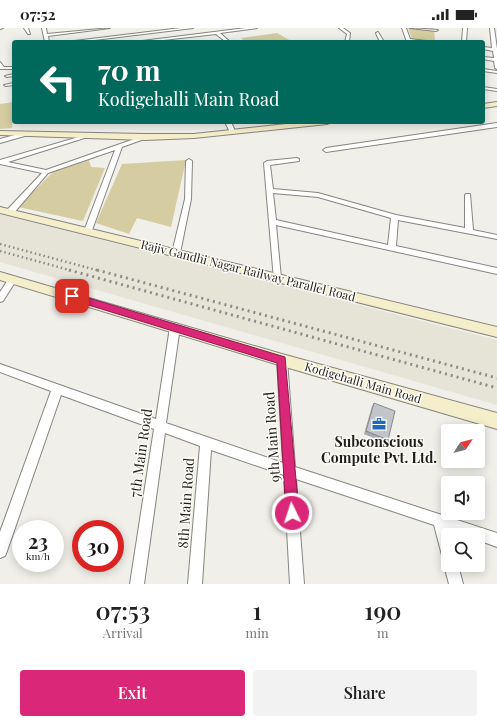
<!DOCTYPE html>
<html lang="en">
<head>
<meta charset="utf-8">
<style>
  :root { --surface:#fff; --page:#f2f2f2; --text:#222; --muted:#767676; --accent:#db2777 }
  body { margin:0; font-family:"Playfair Display",serif; background:var(--page); color:var(--text); height:100vh; display:flex; flex-direction:column; font-size:15px; white-space:nowrap }
  * { box-sizing:border-box; margin:0 }
  p { font-size:13px; color:var(--muted) }
  .icon { flex:none; width:22px; height:22px; fill:none; stroke:currentColor; stroke-width:2; stroke-linecap:round; stroke-linejoin:round }
  .map { position:relative; height:556px; overflow:hidden }
  .side { display:flex; flex-direction:column; background:var(--surface); flex:1 }
  .side>* { flex:none }
  .guide { position:absolute; left:12px; top:12px; width:473px; height:84px; border-radius:4px; box-shadow:0 2px 10px #0003; background:#00695c; color:#fff; overflow:hidden }
  .needle { width:26px; rotate:54deg }
  .tools { position:absolute; left:441px; top:396px; display:grid; gap:8px }
  .tools a { display:grid; place-items:center; width:44px; height:44px; border-radius:4px; background:var(--surface); box-shadow:0 2px 10px #0003; font-size:20px }
  .speed { position:absolute; left:12px; top:492px; display:flex; gap:8px; font-size:20px; font-weight:700; text-align:center }
  .speed>* { display:grid; place-content:center; width:52px; height:52px; border-radius:50%; background:var(--surface); box-shadow:0 2px 10px #0003; line-height:1 }
  .speed small { font-size:10px; font-weight:400 }
  .speed .limit { border:6px solid #d22; background:#fff; color:#111 }
  .pin { position:absolute; display:grid; place-items:center; width:34px; height:34px; color:#fff; margin:-17px; border-radius:8px; box-shadow:0 2px 6px #0006 }
  .me { position:absolute; width:44px; margin:-22px; rotate:356deg; stroke-linejoin:round; filter:drop-shadow(0 0 3px #0008) }
  .turn { display:flex; align-items:center; gap:14px; height:84px; padding:0 20px; font-size:18px }
  .turn .icon { width:52px; height:52px; stroke-width:2.5 }
  .turn b { display:block; font-size:28px; line-height:34px }
  .eta { display:flex; justify-content:space-evenly; align-items:center; height:68px; text-align:center }
  .eta b { font-size:24px; font-weight:600; line-height:28px }
  .action { display:flex; gap:8px; margin-top:auto; padding:8px 20px }
  .action a { flex:1; height:46px; border-radius:4px; background:var(--accent); color:#fff; font-size:16px; font-weight:600; line-height:46px; text-align:center }
  .action a+a { background:var(--page); color:var(--text) }
  .status { display:flex; justify-content:space-between; align-items:center; height:28px; padding:0 20px; background:var(--surface); direction:ltr }
  .status svg { height:11px; fill:currentColor }
  .map>svg:first-child { display:block }
</style>
</head>
<body>
<div class="status"><b>07:52</b><svg viewBox="0 0 49 12"><path d="M0 12V9h3v3zM5 12V6h3v6zM10 12V3h3v9zM15 12V0h3v12zM26 1h20v11H26zM47 4h2v5h-2z"/></svg></div>
<div class="map">
<svg width="497" height="556" viewBox="0 0 497 556">
  <rect width="100%" height="100%" fill="#f0efe9"/>
  <!-- built -->
  <path fill="#e6e3d7" d="M0 186 497 312V377L0 234Z"/>
  <!-- green -->
  <path fill="#d5cca1" d="M408 0H434L435 13 412 11Z
    M277 5 293 14H246L241 10Z
    M14 74 12 100 0 101V76Z
    M89 132 91 139 105 140 83 193 18 179 53 144Z
    M186 132 171 199 137 190 129 206 96 195 122 136Z"/>
  <g fill="none" stroke-linecap="round" stroke-linejoin="round">
    <!-- street casing -->
    <g stroke="#868580" stroke-width="2">
      <path id="street" d="M0 0H3L0 1Z
        M24 0H28L30 6H28Z
        M42 0H46L47 6 110 0 48 8 49 14H45Z
        M181 0H193L78 14H66Z
        M246 0H257L220 5 230 14H226L216 6 146 14H134Z
        M339 0H343L350 5 349 14H345L347 6Z
        M402 0H406L410 11 434 14H407Z
        M410 0 438 2 436 3Z
        M463 0H467L466 14H462Z
        M490 0H494L497 21V41L495 40 494 33 483 31V29L494 30 493 23 483 21V19L492 20Z
        M378 4 384 14H380L376 5Z
        M0 34 4 39H14V41H0Z
        M483 41 497 43V45L483 43Z
        M14 46V48L7 49 5 48Z
        M14 55V57L6 58 4 57Z
        M483 59 497 61V63L483 61Z
        M225 94H231L235 103 234 104H230Z
        M497 95V99L326 124 323 122 326 120Z
        M26 104 28 105V107L0 115V111Z
        M89 106 94 107 8 134 46 142 143 108H147V110L122 119 91 205H85L84 203 115 122 48 145 13 186H7V182L42 145 0 136V132Z
        M297 130 299 131V133L270 137 273 161 318 165 396 187 465 200V167L466 166H470L473 202 497 207V211L398 192 396 218 497 240V246L276 197 281 250 277 253 274 252 264 135 267 133ZM273 165 318 169 391 190 388 217 276 192Z
        M189 131 192 133 191 171 180 225 176 228 172 225 185 171 186 133Z
        M13 248 17 251 3 273 0 274V264L10 249Z
        M175 295 178 296 180 299 166 395 283 435 277 332 278 329 282 328 286 329 287 332 295 439 497 505V519L478 512V507H462L448 502 450 507H448V537H458L463 556H449L444 537 446 532 443 531 434 497 296 451 304 556H290L284 447 211 422 202 556H188L200 418 165 405 144 556H130L154 401 61 367 7 523 5 528 0 530V504L51 363 0 344V336L156 391 170 299 172 296Z"/>
    </g>
    <!-- secondary casing -->
    <g stroke="#868580" stroke-width="2">
      <path id="secondary" d="M497 74V78L483 80V76Z
        M304 94H331L327 96 194 110 145 112 0 107V103L145 106H194Z
        M0 179 497 299V309L0 185Z
        M0 244 282 326 497 385V401L282 338 0 252Z"/>
    </g>
    <!-- street -->
    <use href="#street" fill="#fff" fill-rule="evenodd"/>
    <!-- secondary -->
    <use href="#secondary" fill="#f5eeca" fill-rule="evenodd"/>
    <!-- rail-far1 -->
    <path stroke="#8d8c89" stroke-width="2.5" stroke-dasharray="1.5 3" stroke-linecap="butt" d="M0 216 100 243
      M0 223 73 243"/>
    <!-- rail -->
    <path stroke="#8d8c89" stroke-width="3" stroke-dasharray="2 4" stroke-linecap="butt" d="M69 242 497 360
      M97 242 497 350"/>
  </g>
  <!-- wall -->
  <path fill="#a6a9ad" d="M374 375 388 412 386 415 364 406 372 378Z"/>
  <!-- building -->
  <path fill="#c1c4c9" stroke="#87898d" d="M374 375 395 383 388 412 366 403Z"/>
  <!-- route -->
  <path fill="#db2777" stroke="#8e194d" d="M72 265 285 329 299 485 297 489 292 491 288 489 286 485 277 335 69 271V266Z"/>
  <!-- icons -->
  <defs>
    <g id="office-bare" transform="scale(1.08)"><path d="M-6-3h4V-5.5h4V-3h4V5H-6ZM-1-4.5V-3h2v-1.5ZM-6 0V1H6V0Z" fill="#1c6ab9" stroke="#fdfcf6" stroke-width="2.5" paint-order="stroke"/></g>
  </defs>
  <g fill-rule="evenodd">
    <use href="#office-bare" x="379" y="396"/>
  </g>
  <g text-anchor="middle" stroke-width="3" stroke-linejoin="round" paint-order="stroke">
    <!-- street labels -->
    <g font-size="12" fill="#1f1e1d" stroke="#fdfcf6">
      <text transform="translate(248 243) rotate(14)" y="4">Rajiv Gandhi Nagar Railway Parallel Road</text>
      <text transform="translate(363 355) rotate(16)" y="4">Kodigehalli Main Road</text>
    </g>
    <!-- near-street labels -->
    <g font-size="14" fill="#1f1e1d" stroke="#fdfcf6">
      <text transform="translate(272 409) rotate(-94)" y="5">9th Main Road</text>
      <text transform="translate(141 425) rotate(-82)" y="5">7th Main Road</text>
      <text transform="translate(186 475) rotate(-86)" y="5">8th Main Road</text>
    </g>
    <!-- near-poi labels -->
    <g font-size="14" font-weight="bold" fill="#1f1e1d" stroke="#fdfcf6">
      <text x="379" y="419">Subconscious<tspan x="379" dy="16">Compute Pvt. Ltd.</tspan></text>
    </g>
  </g>
</svg>
<div class="tools">
<a><svg class="needle" viewBox="-14 -14 28 28"><path d="M0-13l5 13h-10z" fill="#e53935"/><path d="M0 13l5-13h-10z" fill="#767676"/></svg></a>
<a><svg class="icon" aria-label="sound" viewBox="0 0 24 24"><path d="M4 9h4l5-4v14l-5-4H4zM17 9q2 3 0 6"/></svg></a>
<a><svg class="icon" aria-label="search" viewBox="0 0 24 24"><circle cx="10" cy="10" r="6"/><path d="M15 15l6 6"/></svg></a>
</div>
<div class="speed"><div>23<small>km/h</small></div><div class="limit">30</div></div>
<div class="pin" style="left:72px;top:268px;background:#d93025"><svg class="icon" aria-label="arrive" viewBox="0 0 24 24"><path d="M6 21V4h12l-3 4 3 4H6"/></svg></div>
<svg class="me" style="left:292px;top:485px" viewBox="-20 -20 40 40"><circle r="17" fill="#db2777" stroke="#fff" stroke-width="3"/><path d="M0-11L8 9 0 5-8 9z" fill="#fff"/></svg>
<div class="guide">
<div class="turn"><svg class="icon" aria-label="left" viewBox="0 0 24 24"><path d="M17 20v-9H6M10 6l-5 5 5 5"/></svg><div><b>70 m</b>Kodigehalli Main Road</div></div>
</div>
</div>
<section class="side">
<div class="eta">
<div><b>07:53</b><p>Arrival</p></div>
<div><b>1</b><p>min</p></div>
<div><b>190</b><p>m</p></div>
</div>
<div class="action"><a>Exit</a><a>Share</a></div>
</section>
</body>
</html>
